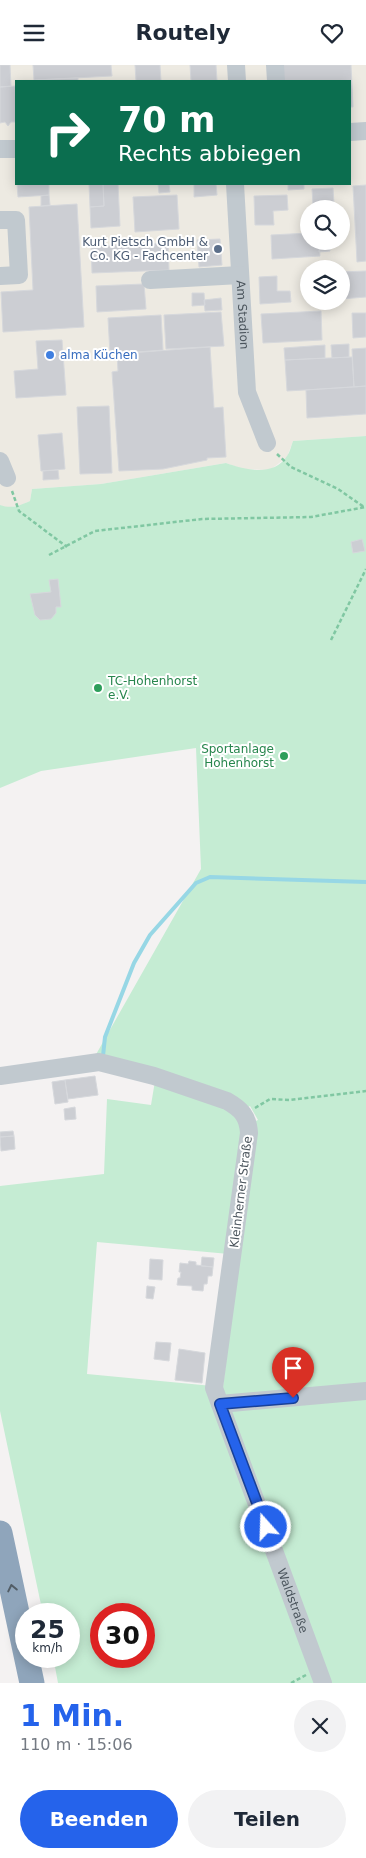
<!DOCTYPE html>
<html lang="de">
<head>
<meta charset="utf-8">
<style>
  :root { --surface:#fff; --page:#f2f2f3; --text:#1f2937; --muted:#747a83; --accent:#2563eb }
  body { margin:0; font-family:"DejaVu Sans",sans-serif; background:var(--page); color:var(--text); height:100vh; display:flex; flex-direction:column; font-size:19px; white-space:nowrap }
  * { box-sizing:border-box; margin:0 }
  p { font-size:16px; color:var(--muted) }
  .icon { flex:none; width:28px; height:28px; fill:none; stroke:currentColor; stroke-width:2; stroke-linecap:round; stroke-linejoin:round }
  .map { position:relative; height:1618px; overflow:hidden }
  .details { display:flex; flex-direction:column; background:var(--surface); flex:1 }
  .details>* { flex:none }
  .guide { position:absolute; left:15px; top:15px; width:336px; height:105px; border-radius:0px; box-shadow:0 2px 12px #0003; background:#0b6e4f; color:#fff; overflow:hidden }
  .fabs { position:absolute; left:300px; top:135px; display:grid; gap:10px }
  .fabs a { display:grid; place-items:center; width:50px; height:50px; border-radius:50%; background:var(--surface); box-shadow:0 2px 12px #0003; font-size:25px }
  .speed { position:absolute; left:15px; top:1538px; display:flex; gap:10px; font-size:25px; font-weight:700; text-align:center }
  .speed>* { display:grid; place-content:center; width:65px; height:65px; border-radius:50%; background:var(--surface); box-shadow:0 2px 12px #0003; line-height:1 }
  .speed small { font-size:12px; font-weight:400 }
  .speed .limit { border:8px solid #d22; background:#fff; color:#111 }
  .pin { position:absolute; display:grid; place-items:center; width:42px; height:42px; color:#fff; margin:-51px -21px; border-radius:50% 50% 50% 0; rotate:-45deg; box-shadow:0 0 5px #0007 }
  .pin .icon { rotate:45deg }
  .me { position:absolute; width:55px; margin:-28px; rotate:340deg; stroke-linejoin:round; filter:drop-shadow(0 0 4px #0008) }
  .turn { display:flex; align-items:center; gap:18px; height:105px; padding:0 20px; font-size:22px }
  .turn .icon { width:65px; height:65px; stroke-width:2.5 }
  .turn b { display:block; font-size:35px; line-height:42px }
  .round { display:grid; place-items:center; flex:none; width:52px; height:52px; border-radius:26px; background:var(--page) }
  .overview { display:flex; align-items:center; justify-content:space-between; height:85px; padding:0 20px }
  h1 { font-size:30px; font-weight:700; line-height:38px; color:var(--accent) }
  .primary-button { display:flex; gap:10px; margin-top:auto; padding:10px 20px }
  .primary-button a { flex:1; height:58px; border-radius:30px; background:var(--accent); color:#fff; font-size:20px; font-weight:700; line-height:58px; text-align:center }
  .primary-button a+a { background:var(--page); color:var(--text) }
  header { display:flex; justify-content:space-between; align-items:center; height:65px; padding:0 20px; background:var(--surface); font-size:22px; font-weight:700 }
  .map>svg:first-child { display:block }
</style>
</head>
<body>
<header><svg class="icon" aria-label="menu" viewBox="0 0 24 24"><path d="M4 6h16M4 12h16M4 18h16"/></svg>Routely<svg class="icon" aria-label="heart" viewBox="0 0 24 24"><path d="M12 20l-8-8c-3-5 5-10 8-4 3-6 11-1 8 4z"/></svg></header>
<div class="map">
<svg width="366" height="1618" viewBox="0 0 366 1618">
  <rect width="100%" height="100%" fill="#f4f2f2"/>
  <!-- commercial -->
  <path fill="#edeae2" fill-rule="evenodd" d="M0 0H366V371L293 376 287 392 270 405 242 404 226 398 101 419 32 424 30 436 21 440 7 443 0 440ZM16 16H350V119H16ZM309 144H341V176H309ZM309 204H341V236H309Z"/>
  <!-- green -->
  <path fill="#c5ecd3" fill-rule="evenodd" d="M366 371V1618H58L53 1591H69V1549H43L0 1346V1121L104 1109 107 1034 151 1040 155 1016C170 1020 220 1034 230 1042 240 1051 243 1061 244 1074L229 1189 97 1177 87 1309 223 1322 248 1109 251 1058 258 1055 250 1041 245 1044 236 1035 156 1008 94 993 201 804 196 683 41 706 0 723V440C11 444 19 441 30 436L32 424 101 419 226 398C245 405 274 412 287 391 290 387 291 381 293 376ZM101 1549H144V1591H101Z"/>
  <g fill="none" stroke-linecap="round" stroke-linejoin="round">
    <!-- stream -->
    <path stroke="#97d7e5" stroke-width="4" d="M103 991 105 972 134 898 150 870 196 818 210 812 366 817"/>
  </g>
  <!-- building -->
  <path fill="#ccced3" stroke="#d6d8dc" d="M0 0H10L11 21 0 22Z
    M33 0H111L112 11 34 15Z
    M135 0H160L161 16H136Z
    M190 0H216L217 16H191Z
    M279 0H351L353 42H350V16H280Z
    M78 13V16H34V15Z
    M16 21V57H11L8 61 5 57 0 58V22Z
    M17 119H49V130L18 132Z
    M89 119H103L104 141 90 142Z
    M103 119H118L120 161 91 163 90 142 104 141Z
    M158 119H169L170 127 159 128Z
    M194 119H216L217 130 194 132Z
    M288 119H304V124L288 125Z
    M366 120V196L357 197 353 121Z
    M333 123 334 139 313 140 312 124Z
    M49 130 50 140 41 141V131Z
    M177 130 179 164 135 167 133 132Z
    M287 130 288 145 273 146 274 160H255L254 131Z
    M77 139 84 262 3 267 1 227 33 225 29 142Z
    M309 168V176H319L320 191 272 194 271 170Z
    M220 174 222 200 199 202 197 175Z
    M319 176H334L330 177V186L319 187Z
    M168 178 169 205 92 208 91 181Z
    M366 206V232L341 234V207Z
    M277 211V226H290L291 237 260 239 259 212Z
    M144 219 146 244 97 247 96 221Z
    M192 228H204L205 240 192 241Z
    M221 233 222 245 205 246 204 235Z
    M321 246 322 275 263 278 261 249Z
    M221 247 224 281 166 284 164 250Z
    M352 248H366V272L353 273Z
    M161 250 163 285 110 289 108 253Z
    M62 275 66 330 16 333 14 306 38 304 36 276Z
    M349 279V292L332 293 331 280Z
    M325 280V293L285 295 284 283Z
    M210 282 214 343 223 342 226 392 207 393V395L163 404 119 406 112 307 118 306 117 289Z
    M366 283V321L354 322 352 284Z
    M352 292 354 322 287 326 285 295Z
    M366 321V349L307 353 306 325Z
    M109 341 112 408 80 409 77 342Z
    M62 368 65 404 41 406 38 370Z
    M58 405 59 414 43 415V406Z
    M362 474 365 486 353 488 351 477Z
    M58 514 61 542H56V548L51 554 40 555 35 550 30 529 51 527 49 515Z
    M95 1011 98 1030 68 1034 65 1015Z
    M65 1015 68 1037 55 1039 52 1017Z
    M75 1042 76 1054 65 1055 64 1044Z
    M13 1066 14 1071 0 1072V1067Z
    M14 1071 15 1084 1 1086 0 1072Z
    M202 1192 214 1193 213 1202 201 1201Z
    M150 1194 163 1195 162 1215 149 1214Z
    M189 1196 196 1197V1200L213 1202 212 1211H208L207 1219H204L203 1226 192 1225V1221L177 1220 178 1213H180L181 1207H179L180 1198 188 1199Z
    M147 1221 155 1222 153 1234 146 1233Z
    M156 1277 171 1278 169 1296 154 1294Z
    M179 1284 205 1288 202 1318 175 1315Z"/>
  <g fill="none" stroke-linecap="round" stroke-linejoin="round">
    <!-- path -->
    <path stroke="#80c7a2" stroke-width="2.5" stroke-dasharray="4 2.5" stroke-linecap="butt" d="M277 389 291 402 338 424 364 442
      M12 426 19 446 67 482
      M49 490 95 466 202 454 311 452 366 442
      M331 575 366 504
      M255 1043 270 1034 290 1035 366 1026
      M291 1618 306 1610"/>
    <!-- minor -->
    <g stroke="#c1c9cf" stroke-width="18">
      <path d="M236 0 237 16"/>
      <path d="M275 0 276 16"/>
      <path d="M350 67 366 66"/>
      <path d="M0 84H16"/>
      <path id="s1" d="M235 119 247 327 267 378"/>
      <path d="M0 155H16L19 210 0 211"/>
      <path d="M150 215 240 210"/>
      <path d="M0 396 7 413"/>
      <path id="s2" d="M0 1011 99 997 154 1011 227 1036C241 1044 248 1051 249 1068L214 1323 323 1618"/>
      <path d="M220 1339 366 1326"/>
    </g>
    <!-- highway -->
    <path stroke="#8fa5bb" stroke-width="25" d="M0 1468 32 1618"/>
  </g>
  <!-- one-way arrows -->
  <defs><path id="oneway-chevron" d="M-2-3.5L2.5 0L-2 3.5" fill="none" stroke-width="1.6" stroke-linecap="round" stroke-linejoin="round" transform="scale(1.25)"/></defs>
  <use stroke="#525d66" href="#oneway-chevron" transform="translate(12 1523) rotate(-102)"/>
  <g fill="none" stroke-linecap="round" stroke-linejoin="round">
    <!-- route casing -->
    <g stroke="#184099" stroke-width="12">
      <path id="route" d="M266 1462 220 1339 293 1333"/>
    </g>
    <!-- route -->
    <use href="#route" stroke="#2563eb" stroke-width="9"/>
  </g>
  <!-- markers -->
  <circle fill="#5c6f8a" stroke="#fff" stroke-width="2" cx="218" cy="184" r="5"/>
  <circle fill="#3f7fe0" stroke="#fff" stroke-width="2" cx="50" cy="290" r="5"/>
  <g fill="#2e9e5b" stroke="#fff" stroke-width="2">
    <circle cx="98" cy="623" r="5"/>
    <circle cx="284" cy="691" r="5"/>
  </g>
  <g text-anchor="middle" stroke-width="4" stroke-linejoin="round" paint-order="stroke">
    <!-- service labels -->
    <g font-size="12" fill="#4e5e75" stroke="#fff" text-anchor="end">
      <text x="208" y="181">Kurt Pietsch GmbH &amp;<tspan x="208" dy="14">Co. KG - Fachcenter</tspan></text>
    </g>
    <!-- street labels -->
    <g font-size="12" fill="#4b555d" stroke="#fff">
      <text dy="4" stroke="none"><textPath href="#s1" startOffset="131">Am Stadion</textPath></text>
      <text transform="translate(241 1127) rotate(-83)" y="4">Kleinherner Straße</text>
      <text dy="4" stroke="none"><textPath href="#s2" startOffset="759">Waldstraße</textPath></text>
    </g>
    <!-- shop labels -->
    <g font-size="12" fill="#366cbe" stroke="#fff" text-anchor="start">
      <text x="60" y="294">alma Küchen</text>
    </g>
    <!-- leisure labels -->
    <g font-size="12" fill="#27864d" stroke="#fff" text-anchor="start">
      <text x="108" y="620">TC-Hohenhorst<tspan x="108" dy="14">e.V.</tspan></text>
      <text x="274" y="688" text-anchor="end">Sportanlage<tspan x="274" dy="14">Hohenhorst</tspan></text>
    </g>
  </g>
</svg>
<div class="fabs">
<a><svg class="icon" aria-label="search" viewBox="0 0 24 24"><circle cx="10" cy="10" r="6"/><path d="M15 15l6 6"/></svg></a>
<a><svg class="icon" aria-label="layers" viewBox="0 0 24 24"><path d="M12 4l9 5-9 5-9-5zM3 14l9 5 9-5"/></svg></a>
</div>
<div class="speed"><div>25<small>km/h</small></div><div class="limit">30</div></div>
<div class="pin" style="left:293px;top:1333px;background:#d93025"><svg class="icon" aria-label="arrive" viewBox="0 0 24 24"><path d="M6 21V4h12l-3 4 3 4H6"/></svg></div>
<svg class="me" style="left:266px;top:1462px" viewBox="-20 -20 40 40"><circle r="17" fill="#2563eb" stroke="#fff" stroke-width="3"/><path d="M0-11L8 9 0 5-8 9z" fill="#fff"/></svg>
<div class="guide">
<div class="turn"><svg class="icon" aria-label="right" viewBox="0 0 24 24"><path d="M7 20v-9h11M14 6l5 5-5 5"/></svg><div><b>70 m</b>Rechts abbiegen</div></div>
</div>
</div>
<section class="details">
<div class="overview"><div><h1>1 Min.</h1><p>110 m · 15:06</p></div><a class="round"><svg class="icon" aria-label="close" viewBox="0 0 24 24"><path d="M6 6l12 12M18 6L6 18"/></svg></a></div>
<div class="primary-button"><a>Beenden</a><a>Teilen</a></div>
</section>
</body>
</html>
